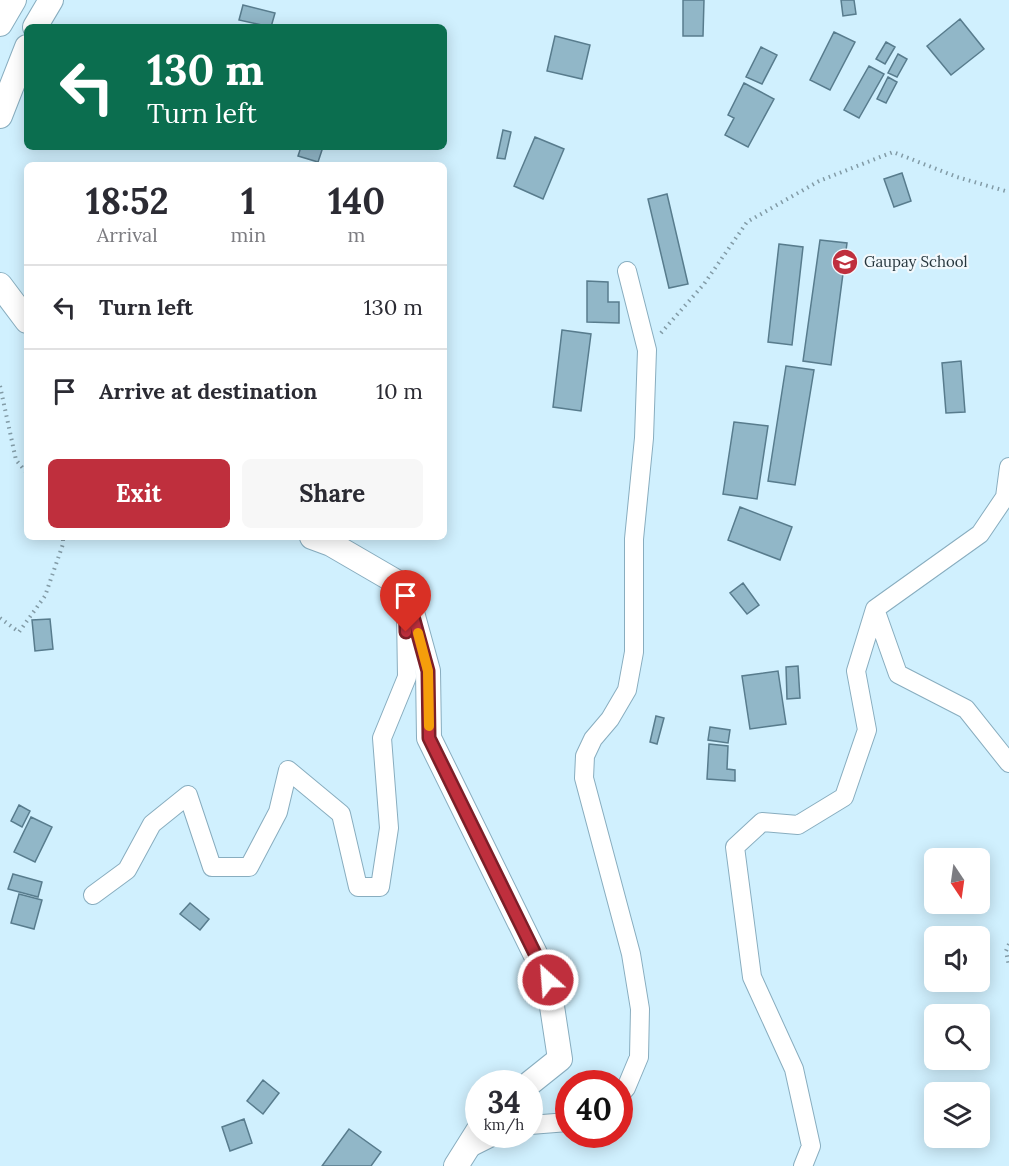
<!DOCTYPE html>
<html lang="en">
<head>
<meta charset="utf-8">
<style>
  :root { --surface:#fff; --page:#f7f7f7; --text:#2b2b33; --muted:#7c7c81; --line:#e1e1e2; --accent:#bf2f3d }
  body { margin:0; font-family:Lora,serif; background:var(--page); color:var(--text); height:100vh; display:flex; flex-direction:column; font-size:22px; white-space:nowrap }
  * { box-sizing:border-box; margin:0 }
  p { font-size:20px; color:var(--muted) }
  .icon { flex:none; width:33px; height:33px; fill:none; stroke:currentColor; stroke-width:2; stroke-linecap:round; stroke-linejoin:round }
  .map { position:relative; flex:1; overflow:hidden }
  .details { position:absolute; left:24px; top:162px; width:423px; height:378px; display:flex; flex-direction:column; background:var(--surface); border-radius:9px; box-shadow:0 3px 15px #0003 }
  .details>* { flex:none }
  .hud { position:absolute; left:24px; top:24px; width:423px; height:126px; border-radius:9px; box-shadow:0 3px 15px #0003; background:#0b6e4f; color:#fff; overflow:hidden }
  .needle { width:39px; rotate:167deg }
  .tools { position:absolute; left:924px; top:848px; display:grid; gap:12px }
  .tools a { display:grid; place-items:center; width:66px; height:66px; border-radius:9px; background:var(--surface); box-shadow:0 3px 15px #0003; font-size:30px }
  .speed { position:absolute; left:465px; top:1070px; display:flex; gap:12px; font-size:30px; font-weight:700; text-align:center }
  .speed>* { display:grid; place-content:center; width:78px; height:78px; border-radius:50%; background:var(--surface); box-shadow:0 3px 15px #0003; line-height:1 }
  .speed small { font-size:15px; font-weight:400 }
  .speed .limit { border:9px solid #d22; background:#fff; color:#111 }
  .pin { position:absolute; display:grid; place-items:center; width:51px; height:51px; color:#fff; margin:-62px -26px; border-radius:50% 50% 50% 0; rotate:-45deg; box-shadow:0 0 6px #0007 }
  .pin .icon { rotate:45deg }
  .me { position:absolute; width:66px; margin:-33px; rotate:334deg; stroke-linejoin:round; filter:drop-shadow(0 0 4px #0008) }
  .turn { display:flex; align-items:center; gap:21px; height:126px; padding:0 24px; font-size:27px }
  .turn .icon { width:78px; height:78px; stroke-width:2.5 }
  .turn b { display:block; font-size:42px; line-height:51px }
  .eta { display:flex; justify-content:space-evenly; align-items:center; height:102px; text-align:center }
  .eta b { font-size:36px; font-weight:700; line-height:42px }
  .button { display:flex; gap:12px; margin-top:auto; padding:12px 24px }
  .button a { flex:1; height:69px; border-radius:9px; background:var(--accent); color:#fff; font-size:24px; font-weight:700; line-height:69px; text-align:center }
  .button a+a { background:var(--page); color:var(--text) }
  ul { padding:0; list-style:none }
  li { display:flex; align-items:center; gap:18px; height:84px; padding:0 24px; border-top:2px solid var(--line) }
  li div { flex:1 }
  li b { display:block; font-size:22px }
  li em { font-style:normal }
  .map>svg:first-child { display:block }
</style>
</head>
<body>
<div class="map">
<svg width="1009" height="1166" viewBox="0 0 1009 1166">
  <rect width="100%" height="100%" fill="#d0f0fe"/>
  <!-- building -->
  <path fill="#91b7c8" stroke="#587c8d" stroke-width="1.5" d="M683 0H704L703 36H683Z
    M841 0H854L856 14 843 16Z
    M243 5 275 13 271 27 239 20Z
    M960 19 984 49 951 75 927 46Z
    M834 32 855 42 830 90 810 80Z
    M555 36 590 45 582 79 547 71Z
    M886 42 895 47 885 64 876 59Z
    M761 47 777 55 762 84 746 77Z
    M898 54 907 59 897 77 888 73Z
    M869 66 884 74 859 118 844 110Z
    M888 77 897 82 886 103 877 99Z
    M744 83 774 99 748 147 725 135 734 118 728 115Z
    M503 130 511 132 505 159 497 158Z
    M535 137 564 149 543 199 514 186Z
    M301 147H323L318 162 298 156Z
    M902 173 911 201 894 207 884 179Z
    M667 194 688 284 669 288 648 199Z
    M820 240 847 243 831 365 803 361Z
    M779 244 803 247 792 345 768 342Z
    M587 281 608 282V302H619V323L587 322Z
    M562 330 591 334 581 411 553 407Z
    M961 361 965 412 946 413 942 363Z
    M786 366 814 370 795 485 768 481Z
    M734 422 768 426 757 499 723 494Z
    M740 507 792 527 780 560 728 540Z
    M743 583 759 605 747 614 730 593Z
    M50 619 53 649 35 651 32 620Z
    M798 666 800 698 787 699 786 667Z
    M778 671 786 724 750 729 742 676Z
    M656 716 664 718 657 744 650 742Z
    M710 727 730 730 728 743 708 740Z
    M709 744 728 746 727 769 735 770V781L707 779Z
    M19 805 30 811 22 827 11 821Z
    M31 817 52 827 35 862 14 852Z
    M13 874 42 882 38 897 8 889Z
    M19 894 42 900 34 929 11 923Z
    M190 903 209 919 200 930 180 914Z
    M263 1080 279 1093 263 1114 247 1101Z
    M244 1119 252 1143 230 1151 222 1127Z
    M349 1129 381 1152 371 1166H322Z"/>
  <g fill="none" stroke-linecap="round" stroke-linejoin="round">
    <!-- minor casing -->
    <g stroke="#88adbf" stroke-width="20">
      <path id="minor" d="M875 609 898 674 966 709 1009 763
        M93 895 127 870 152 824 188 795 212 867H249L278 812 288 770 341 814 358 887H380L389 828 382 738 407 677 406 613
        M620 1095 626 1088 639 1057 640 1009 631 954 584 778 585 756 593 739 610 719 627 690 634 652V539L644 438 647 350 627 271
        M530 1125 568 1122
        M466 1150 498 1134
        M803 1166 811 1146 794 1069 752 977 735 847 762 822 798 825 844 797 867 730 856 671 875 609 980 534 1005 497 1009 467"/>
    </g>
    <!-- tertiary casing -->
    <g stroke="#88adbf" stroke-width="26">
      <path id="tertiary" d="M0 24 14 0
        M35 27 51 0
        M0 116 27 47
        M0 285 27 321
        M312 537 331 544 405 587 428 671 429 738 548 980 560 1059 530 1083
        M456 1166 478 1131"/>
    </g>
    <!-- path -->
    <path stroke="#829ba6" stroke-width="4" stroke-dasharray="1.5 4.5" stroke-linecap="butt" d="M661 333 704 284 747 222 819 181 893 152 957 177 1009 192
      M0 386 16 460 27 473
      M0 618 19 632 45 596 63 544V537
      M1009 944 1006 951 1009 966"/>
    <!-- minor -->
    <use href="#minor" stroke="#fff" stroke-width="18"/>
    <!-- tertiary -->
    <use href="#tertiary" stroke="#fff" stroke-width="24"/>
  </g>
  <g fill="none" stroke-linecap="round" stroke-linejoin="round">
    <!-- route casing -->
    <g stroke="#7c1f28" stroke-width="15">
      <path id="route" d="M406 632 405 587 428 671 429 738 548 980"/>
    </g>
    <!-- route -->
    <use href="#route" stroke="#bf2f3d" stroke-width="10"/>
    <!-- slow -->
    <path stroke="#f59e0b" stroke-width="10" d="M418 633 428 671 429 726"/>
  </g>
  <!-- icons -->
  <defs>
    <g id="school-disc" transform="scale(1.35)"><circle r="9.5" fill="#bf2f3d" stroke="#f1f8fc"/><path d="M0-5L7-2L0 1L-7-2ZM-4 1L0 2.5L4 1V4Q0 6-4 4Z" fill="#fff"/></g>
  </defs>
  <g fill-rule="evenodd">
    <use href="#school-disc" x="845" y="262"/>
  </g>
  <g text-anchor="middle" stroke-width="4.5" stroke-linejoin="round" paint-order="stroke">
    <!-- poi labels -->
    <g font-size="15" fill="#26363d" stroke="#f1f8fc" text-anchor="start">
      <text x="864" y="267">Gaupay School</text>
    </g>
  </g>
</svg>
<div class="tools">
<a><svg class="needle" viewBox="-14 -14 28 28"><path d="M0-13l5 13h-10z" fill="#e53935"/><path d="M0 13l5-13h-10z" fill="#7c7c81"/></svg></a>
<a><svg class="icon" aria-label="sound" viewBox="0 0 24 24"><path d="M4 9h4l5-4v14l-5-4H4zM17 9q2 3 0 6"/></svg></a>
<a><svg class="icon" aria-label="search" viewBox="0 0 24 24"><circle cx="10" cy="10" r="6"/><path d="M15 15l6 6"/></svg></a>
<a><svg class="icon" aria-label="layers" viewBox="0 0 24 24"><path d="M12 4l9 5-9 5-9-5zM3 14l9 5 9-5"/></svg></a>
</div>
<div class="speed"><div>34<small>km/h</small></div><div class="limit">40</div></div>
<div class="pin" style="left:406px;top:632px;background:#d93025"><svg class="icon" aria-label="arrive" viewBox="0 0 24 24"><path d="M6 21V4h12l-3 4 3 4H6"/></svg></div>
<svg class="me" style="left:548px;top:980px" viewBox="-20 -20 40 40"><circle r="17" fill="#bf2f3d" stroke="#fff" stroke-width="3"/><path d="M0-11L8 9 0 5-8 9z" fill="#fff"/></svg>
<div class="hud">
<div class="turn"><svg class="icon" aria-label="left" viewBox="0 0 24 24"><path d="M17 20v-9H6M10 6l-5 5 5 5"/></svg><div><b>130 m</b>Turn left</div></div>
</div>
<section class="details">
<div class="eta">
<div><b>18:52</b><p>Arrival</p></div>
<div><b>1</b><p>min</p></div>
<div><b>140</b><p>m</p></div>
</div>
<ul>
<li><svg class="icon" aria-label="left" viewBox="0 0 24 24"><path d="M17 20v-9H6M10 6l-5 5 5 5"/></svg><div><b>Turn left</b></div><em>130 m</em></li>
<li><svg class="icon" aria-label="arrive" viewBox="0 0 24 24"><path d="M6 21V4h12l-3 4 3 4H6"/></svg><div><b>Arrive at destination</b></div><em>10 m</em></li>
</ul>
<div class="button"><a>Exit</a><a>Share</a></div>
</section>
</div>
</body>
</html>
